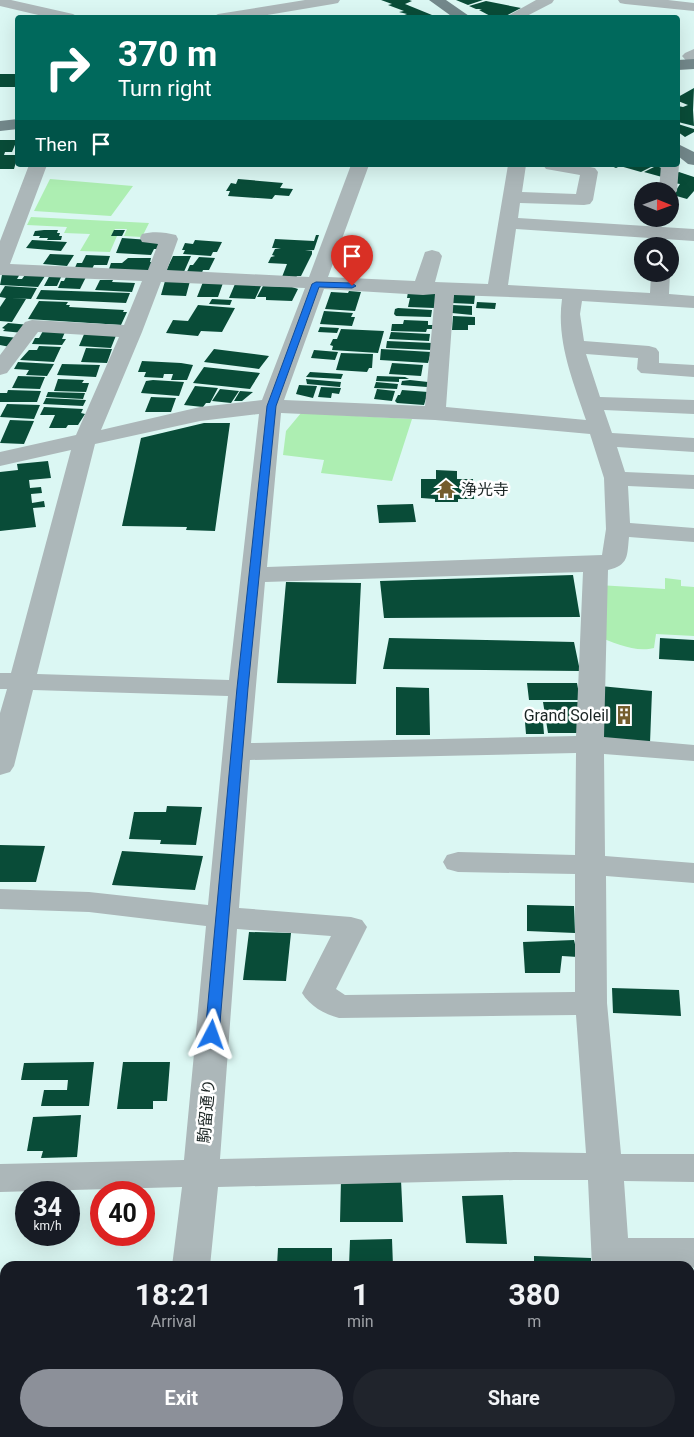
<!DOCTYPE html>
<html lang="en">
<head>
<meta charset="utf-8">
<style>
  :root { --surface:#171b24; --page:#20242c; --text:#f1f3f6; --muted:#9ea1a6; --accent:#8c9099 }
  body { margin:0; font-family:Roboto,"Noto Sans JP",sans-serif; background:var(--page); color:var(--text); height:100vh; display:flex; flex-direction:column; font-size:19px; white-space:nowrap }
  * { box-sizing:border-box; margin:0 }
  p { font-size:16px; color:var(--muted) }
  .icon { flex:none; width:28px; height:28px; fill:none; stroke:currentColor; stroke-width:2; stroke-linecap:round; stroke-linejoin:round }
  .map { position:relative; flex:1; overflow:hidden }
  .panel { position:absolute; left:0px; top:1261px; width:695px; height:176px; display:flex; flex-direction:column; background:var(--surface); border-radius:15px 15px 0 0; box-shadow:0 5px 20px #0002 }
  .panel>* { flex:none }
  .banner { position:absolute; left:15px; top:15px; width:665px; height:152px; border-radius:5px; box-shadow:0 5px 20px #0002; background:#00695c; color:#fff; overflow:hidden }
  .needle { width:32px; rotate:91deg }
  .fabs { position:absolute; left:634px; top:182px; display:grid; gap:10px }
  .fabs a { display:grid; place-items:center; width:45px; height:45px; border-radius:50%; background:var(--surface); box-shadow:0 5px 20px #0002; font-size:25px }
  .speed { position:absolute; left:15px; top:1181px; display:flex; gap:10px; font-size:25px; font-weight:700; text-align:center }
  .speed>* { display:grid; place-content:center; width:65px; height:65px; border-radius:50%; background:var(--surface); box-shadow:0 5px 20px #0002; line-height:1 }
  .speed small { font-size:12px; font-weight:400 }
  .speed .limit { border:8px solid #d22; background:#fff; color:#111 }
  .pin { position:absolute; display:grid; place-items:center; width:42px; height:42px; color:#fff; margin:-51px -21px; border-radius:50% 50% 50% 0; rotate:-45deg; box-shadow:0 0 5px #0007 }
  .pin .icon { rotate:45deg }
  .me { position:absolute; width:55px; margin:-28px; rotate:4deg; stroke-linejoin:round; filter:drop-shadow(0 0 4px #0008) }
  .turn { display:flex; align-items:center; gap:18px; height:105px; padding:0 20px; font-size:22px }
  .turn .icon { width:65px; height:65px; stroke-width:2.5 }
  .turn b { display:block; font-size:35px; line-height:42px }
  .then { display:flex; align-items:center; height:48px; padding:0 20px; background:#0003; gap:10px; font-size:19px }
  .eta { display:flex; justify-content:space-evenly; align-items:center; height:85px; text-align:center }
  .eta b { font-size:30px; font-weight:700; line-height:35px }
  .primary-button { display:flex; gap:10px; margin-top:auto; padding:10px 20px }
  .primary-button a { flex:1; height:58px; border-radius:30px; background:var(--accent); color:#fff; font-size:20px; font-weight:700; line-height:58px; text-align:center }
  .primary-button a+a { background:var(--page); color:var(--text) }
  .map>svg:first-child { display:block }
</style>
</head>
<body>
<div class="map">
<svg width="694" height="1437" viewBox="0 0 694 1437">
  <rect width="100%" height="100%" fill="#dbf7f3"/>
  <!-- green -->
  <path fill="#adeeb2" d="M50 179 133 186 111 216 34 211Z
    M31 217 149 223 142 237 124 236 127 229H115L112 235 117 236 110 252 80 251 90 234 64 233 67 227 27 225Z
    M301 413 412 419 392 481 321 473 324 460 283 455 286 431Z
    M665 578 681 580V586L694 587V636L656 634 654 648C636 653 614 643 597 636L598 585 665 589Z"/>
  <!-- building -->
  <path fill="#094c38" d="M381 0H409L412 1 405 4 432 15 405 18 402 16 407 14 399 12 404 11 388 5 392 4Z
    M456 0H483L468 5Z
    M486 1 521 8 502 18H494L479 10 482 9H476L469 6Z
    M0 74H18V87H0Z
    M694 88 693 110 694 126 678 122V106L683 107 688 105 678 101V97Z
    M678 124 694 129V132L685 137 678 132Z
    M0 140H17L12 152H5L4 155H18L14 169H0Z
    M609 165H655L641 172 620 166 616 168Z
    M656 166 665 169 662 177 644 172Z
    M679 172 694 177V191L687 199 673 195 680 184 674 183 677 173Z
    M238 179 283 183 280 188 293 189 289 196 275 195 272 199 228 196 230 191H226L231 183 236 184Z
    M44 230H58L57 233H60L59 236H62L61 240H47L48 238H39L40 236H33L35 231Z
    M114 230H125L122 236H111Z
    M316 235H319L314 250 305 251H312V254L301 276H297L296 278 282 277 287 264 268 263 271 257 275 256 272 255 275 249 281 248H272L275 239 314 241Z
    M122 238 149 240 164 242 160 249H154L151 255 116 253Z
    M32 240 67 242 61 251 26 248Z
    M195 240 222 242 217 252H213L211 256 183 254 185 250H182L185 243 193 244Z
    M50 254 74 255 67 266 43 264Z
    M86 255 110 256 107 265H94L91 271 74 270 77 263H82Z
    M173 256H191L183 274 165 273Z
    M199 257 215 258 209 270H203L201 275 186 274 190 265H193Z
    M128 258H151L150 262H153L149 273 108 272 111 263H122Z
    M20 274 17 279H22L25 275 45 276 38 287 0 285 2 275Z
    M50 275H62L57 286H44Z
    M66 277H86L80 289 58 288 61 281H64Z
    M100 280H113L112 282 135 283 132 292 95 290Z
    M165 281H190L186 296 161 295Z
    M203 282 223 283 218 297H197Z
    M235 284 261 286 255 299 229 298Z
    M5 286 37 288 31 299 11 298 26 299 12 322 0 321V307L6 298 0 297V294Z
    M263 286 292 287 298 289 292 301 266 300V297H257Z
    M41 290 130 293 126 303 36 299Z
    M349 291 361 292 355 311 325 309 331 292 348 293Z
    M408 292 437 294 434 308 408 307 410 298H407Z
    M454 294 475 295 474 304 452 303Z
    M212 299 232 300 230 305 209 304Z
    M39 301 68 302 66 305H70L69 307 124 310 123 312H127L121 325 28 319Z
    M477 302 496 303 495 309 476 308Z
    M198 305 235 308 222 332 201 331 198 336 166 333 173 320 188 321Z
    M453 305 472 306V315L452 313Z
    M398 308 432 310 431 317 396 316 394 314 395 309Z
    M324 311 353 313 351 317H355L352 326 320 324Z
    M453 316 475 317V325H468V330H452Z
    M404 320 428 321V325H433L432 329H427L426 332 391 331 392 324H403Z
    M8 323 30 325 23 333 3 331 5 329 2 328Z
    M320 327 339 328 337 333 318 332Z
    M341 329 384 331 378 353 332 350 333 346 330 345 333 339H337Z
    M43 331 65 332 62 339H66L62 345 32 344 35 338H39Z
    M85 332 117 333 111 348 79 346Z
    M391 332 430 334 429 341 389 339Z
    M0 336 18 338 10 347 0 345Z
    M387 341 432 343 431 350 386 348Z
    M39 346 61 347 54 362 20 360 29 350H37Z
    M86 348 112 349 107 363 81 362Z
    M214 349 269 356 259 369 204 362Z
    M381 349 431 352 428 363 380 360Z
    M314 350 338 352 335 360 311 358Z
    M341 353 373 354 372 368H369L367 372 336 370Z
    M142 361 181 363 193 365 187 380H171L173 374H164L163 378 144 377 146 372H138Z
    M18 362 54 364 47 376 26 375 29 370 14 369Z
    M392 363 423 365 421 376 389 374Z
    M62 364 100 365 96 377 57 375Z
    M204 367 260 373 250 389 193 383Z
    M310 372 343 374 341 379 306 377Z
    M18 376 45 377 40 389 12 388Z
    M377 376 405 377 409 379H399V382L376 381Z
    M58 379 84 380 82 383H89L86 392 54 391Z
    M306 379 341 382 340 387 307 384Z
    M153 380 184 382 179 396 141 393 146 381Z
    M410 380 428 382 427 387 401 385 402 381Z
    M376 382 398 384 397 389 374 388Z
    M299 385 317 386 313 398 296 394Z
    M195 386 218 388 210 403H206L203 407 184 405Z
    M321 387 341 388 339 394 332 393 331 398 318 397Z
    M220 389 239 391 231 403 212 401Z
    M377 389 395 391 392 401 374 399Z
    M8 390 41 391 37 402H0V393H7Z
    M402 390 428 392 424 405 397 403 395 401 398 395H400Z
    M240 391 253 392 242 401H234Z
    M48 392 85 393 83 399 46 397Z
    M151 397 176 398 171 412H145Z
    M46 398 86 400 83 406 43 404Z
    M7 404 40 405 34 419 0 417Z
    M44 407 83 409 81 413 85 414 78 425H68L66 428H49L55 415H40Z
    M10 420 34 421 24 444 0 443Z
    M204 423H230L215 531 186 530 187 527 122 526 141 438Z
    M48 461 51 478 29 480 30 488 41 487 42 493 31 494 32 503 44 501 45 507 33 508 36 527 0 531V472L18 470 17 464Z
    M436 470 457 471V479H473L474 499H458V502H435V499L421 498V479H436Z
    M413 504 416 522 379 523 377 505Z
    M573 575 580 617 384 618 380 581Z
    M286 582 361 583 356 684 277 683Z
    M389 638 574 642 580 671 383 669Z
    M660 638 694 640V661L659 659Z
    M527 683H577L580 700H529Z
    M600 686 652 691 650 743 597 739Z
    M396 687 429 688 430 735H396Z
    M543 702H579L584 733H548Z
    M524 710H542L544 734H526Z
    M167 806 202 807 196 845 160 844 161 840 129 839 134 812H166Z
    M0 845 45 846 36 882H0Z
    M122 851 203 856 195 890 112 885Z
    M527 905 574 906 575 933 527 931Z
    M249 932 291 933 286 981 243 980Z
    M574 940 578 957 562 956 560 973H525L523 942Z
    M612 988 679 990 681 1016 613 1013Z
    M94 1062 89 1106H41L44 1090H67L68 1080H21L24 1063Z
    M123 1062H170L167 1101H153V1109H117Z
    M81 1115 77 1157 41 1158 43 1151H27L33 1117Z
    M341 1180H401L403 1222H340Z
    M503 1195 507 1244 466 1243 462 1196Z
    M392 1239 393 1266H349L350 1240Z
    M278 1248H332V1266H277Z
    M534 1256 591 1258V1266H534Z
    M0 1321 5 1322V1350L1 1374Z"/>
  <g fill="none" stroke-linecap="round" stroke-linejoin="round">
    <!-- minor -->
    <path fill="#acb7b9" fill-rule="evenodd" d="M0 0H11L73 14 80 18H51L0 6Z
      M305 0H340L338 3 333 4 249 18H211L218 14Z
      M536 0H554L552 3 523 18H504Z
      M618 0H668L694 3V11L625 4 620 3Z
      M694 49V66L689 64 682 56 685 53Z
      M678 163 679 165 677 191 674 195 670 196V191H659L661 165H678Z
      M29 165H47L10 264 148 270 158 244 142 242 140 238 142 234C153 231 165 232 176 235L178 239 167 270 309 277 351 165H369L328 277 415 281 425 252 432 250 439 252 442 256 435 282 488 284 508 165H526L522 192 576 194 580 175 546 169 543 165H580L595 168 598 172 593 200 590 204 584 205 520 203 518 218 694 229V241L516 229 508 285 650 293 651 274 670 273 669 294 694 296V308L582 301 580 314 584 341 649 346 656 348 659 352V363L694 365V377L641 373 637 369 638 358 586 354 600 397 694 400V414L604 410 612 433 694 438V452L617 447 625 472 694 475V489L628 486 630 523 694 528V542L629 537C627 556 629 565 608 570L604 737 694 745V761L604 754 605 856 694 863V883L606 876 607 1003 621 1154H694V1182L624 1181 628 1238H694V1268L690 1266H592L588 1180H514L218 1187 210 1266H172L182 1187 0 1192V1164L184 1160 206 926 89 912 0 909V889L89 892 208 905 228 696 33 690 14 766 10 772 0 775V713L7 689H0V673H11L71 450 0 466V452L76 435 119 337 38 332 7 373 0 375V355L25 322 32 320 124 325 142 281 0 275V241ZM161 282 305 288 262 400 200 407 101 430 142 332ZM324 289 423 295 435 294 425 406 284 400ZM454 295 562 299C556 341 573 381 586 420L446 407ZM281 413 435 420 590 434 604 478 606 529 602 555 267 567ZM259 414 229 680 37 674 95 444 200 421ZM583 572 576 736 251 743 265 582ZM576 753 575 855 458 852 447 855 443 862 447 869 458 872 575 874V992L345 995 336 989 367 927 362 920 351 917 239 908 250 760ZM237 929 331 936 302 993C310 1006 324 1014 339 1018L576 1015 586 1153 514 1152 220 1159Z
      M690 1389H694V1423H690Z
      M153 1432H193L192 1437H152Z
      M262 1432H357L355 1437H260Z
      M605 1432H645L647 1437H607Z"/>
    <!-- major -->
    <path fill="#73888b" fill-rule="evenodd" d="M429 0H446L472 18H454Z
      M694 59V69L678 70V60Z
      M18 119V129L0 131V121Z
      M678 144 694 152V165L688 164 678 156Z"/>
  </g>
  <!-- route -->
  <path fill="#1a73e8" stroke="#114b97" d="M316 282 352 283 356 286 352 288 319 287 276 406 248 688 219 1035 217 1038H207L205 1035 237 688 267 406 312 284Z"/>
  <!-- icons -->
  <defs>
    <g id="temple-bare" transform="scale(1.5)"><path d="M0-6L5-2H3V0L6.5 2.5H4V6H1.5V3h-3V6H-4V2.5H-6.5L-3 0V-2H-5Z" fill="#745d2d" stroke="#fff" stroke-width="2.5" paint-order="stroke"/></g>
    <g id="building-bare" transform="scale(1.5)"><path d="M-4-6H4V6H1V3H-1V6H-4ZM-2.5-4.3h1.7v1.8h-1.7ZM.8-4.3h1.7v1.8H.8ZM-2.5-1h1.7V.8h-1.7ZM.8-1h1.7V.8H.8Z" fill="#745d2d" stroke="#fff" stroke-width="2.5" paint-order="stroke"/></g>
  </defs>
  <g fill-rule="evenodd">
    <use href="#temple-bare" x="446" y="489"/>
    <use href="#building-bare" x="624" y="715"/>
  </g>
  <g text-anchor="middle" stroke-width="5" stroke-linejoin="round" paint-order="stroke">
    <!-- poi labels -->
    <g font-size="16" fill="#1b2524" stroke="#fff" text-anchor="start">
      <text x="461" y="495">浄光寺</text>
      <text x="609" y="721" text-anchor="end">Grand Soleil</text>
    </g>
    <!-- street labels -->
    <g font-size="16" fill="#1b2524" stroke="#fff">
      <text transform="translate(206 1111) rotate(-85)" y="6">駒留通り</text>
    </g>
  </g>
</svg>
<div class="fabs">
<a><svg class="needle" viewBox="-14 -14 28 28"><path d="M0-13l5 13h-10z" fill="#e53935"/><path d="M0 13l5-13h-10z" fill="#9ea1a6"/></svg></a>
<a><svg class="icon" aria-label="search" viewBox="0 0 24 24"><circle cx="10" cy="10" r="6"/><path d="M15 15l6 6"/></svg></a>
</div>
<div class="speed"><div>34<small>km/h</small></div><div class="limit">40</div></div>
<div class="pin" style="left:352px;top:286px;background:#d93025"><svg class="icon" aria-label="arrive" viewBox="0 0 24 24"><path d="M6 21V4h12l-3 4 3 4H6"/></svg></div>
<svg class="me" style="left:212px;top:1035px" viewBox="-20 -20 40 40"><path d="M0-17L14 15 0 8-14 15z" fill="#1a73e8" stroke="#fff" stroke-width="4"/></svg>
<div class="banner">
<div class="turn"><svg class="icon" aria-label="right" viewBox="0 0 24 24"><path d="M7 20v-9h11M14 6l5 5-5 5"/></svg><div><b>370 m</b>Turn right</div></div>
<div class="then">Then<svg class="icon" aria-label="arrive" viewBox="0 0 24 24"><path d="M6 21V4h12l-3 4 3 4H6"/></svg></div>
</div>
<section class="panel">
<div class="eta">
<div><b>18:21</b><p>Arrival</p></div>
<div><b>1</b><p>min</p></div>
<div><b>380</b><p>m</p></div>
</div>
<div class="primary-button"><a>Exit</a><a>Share</a></div>
</section>
</div>
</body>
</html>
